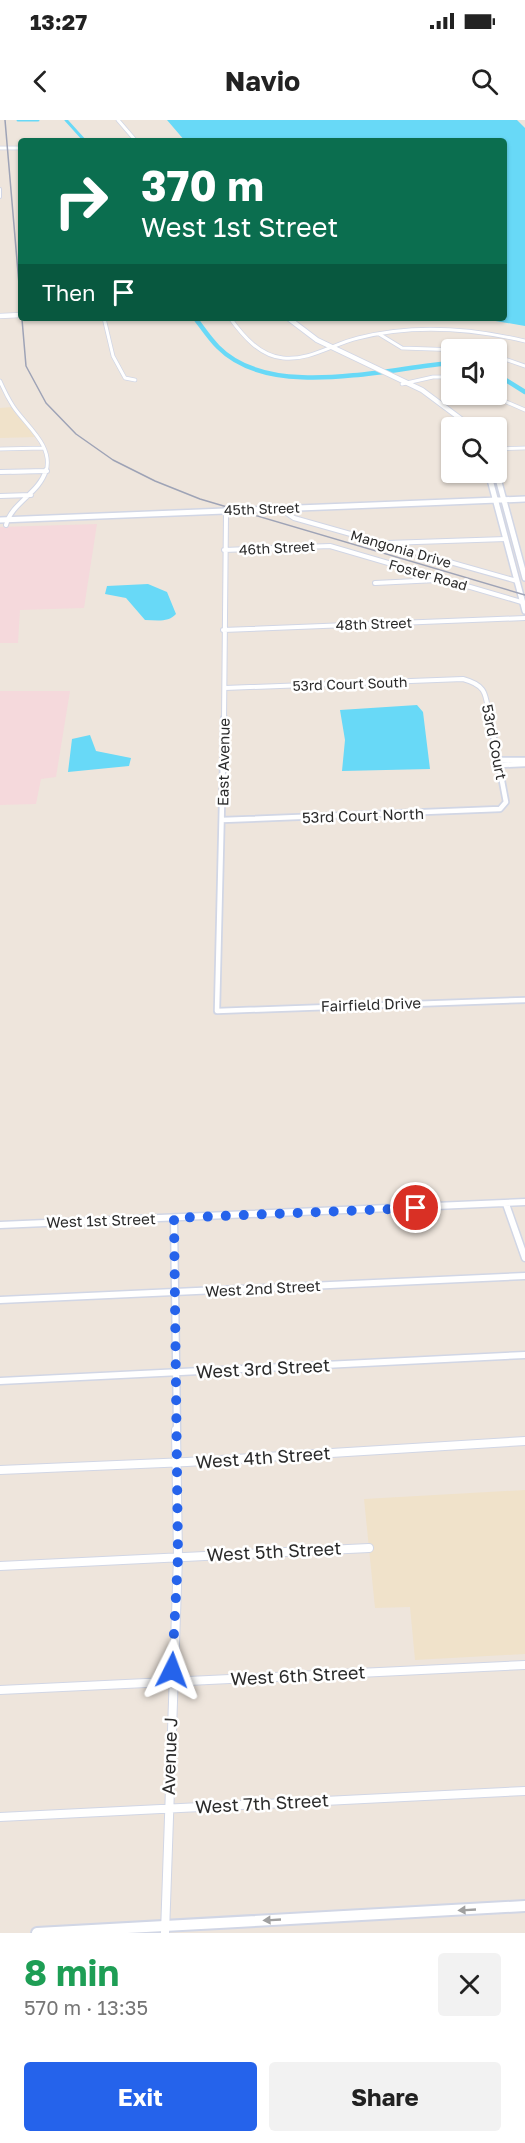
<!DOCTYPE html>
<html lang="en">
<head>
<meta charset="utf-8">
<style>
  :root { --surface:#fff; --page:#f2f2f2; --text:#222; --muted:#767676; --accent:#2563eb }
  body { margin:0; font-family:"Golos Text",sans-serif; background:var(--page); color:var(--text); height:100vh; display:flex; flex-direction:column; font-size:22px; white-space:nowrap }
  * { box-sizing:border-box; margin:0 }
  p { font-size:20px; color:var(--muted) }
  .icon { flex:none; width:33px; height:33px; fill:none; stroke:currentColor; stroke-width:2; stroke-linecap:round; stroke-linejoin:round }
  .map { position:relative; height:1813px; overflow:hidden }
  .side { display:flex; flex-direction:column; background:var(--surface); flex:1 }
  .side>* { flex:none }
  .banner { position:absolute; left:18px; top:18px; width:489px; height:183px; border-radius:6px; box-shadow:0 2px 4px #0004; background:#0b6e4f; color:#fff; overflow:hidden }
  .controls { position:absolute; left:441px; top:219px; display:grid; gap:12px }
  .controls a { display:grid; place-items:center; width:66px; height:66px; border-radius:6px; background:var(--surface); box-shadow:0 2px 4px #0004; font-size:30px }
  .pin { position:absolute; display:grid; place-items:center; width:51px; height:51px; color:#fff; margin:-26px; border:3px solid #fff; border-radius:50%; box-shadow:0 2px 6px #0007 }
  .me { position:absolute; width:66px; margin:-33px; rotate:3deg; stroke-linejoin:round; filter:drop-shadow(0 0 4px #0008) }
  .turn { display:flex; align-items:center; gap:21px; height:126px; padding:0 24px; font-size:27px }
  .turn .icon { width:78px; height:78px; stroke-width:2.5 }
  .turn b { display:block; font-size:42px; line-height:51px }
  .then { display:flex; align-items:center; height:57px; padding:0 24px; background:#0003; gap:12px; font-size:22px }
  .round { display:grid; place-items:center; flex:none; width:63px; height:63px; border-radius:6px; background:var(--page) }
  .overview { display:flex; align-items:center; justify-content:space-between; height:102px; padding:0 24px }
  h1 { font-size:36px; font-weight:700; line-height:45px; color:#1e9e55 }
  .primary-button { display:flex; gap:12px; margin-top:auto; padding:12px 24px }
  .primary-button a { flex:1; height:69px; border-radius:6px; background:var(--accent); color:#fff; font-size:24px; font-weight:700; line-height:69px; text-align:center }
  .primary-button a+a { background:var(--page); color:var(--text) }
  .status { display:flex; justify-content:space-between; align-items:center; height:42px; padding:0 30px; background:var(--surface); direction:ltr }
  .status svg { height:16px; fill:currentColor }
  header { display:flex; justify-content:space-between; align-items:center; height:78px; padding:0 24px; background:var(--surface); font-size:27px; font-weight:700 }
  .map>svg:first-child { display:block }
</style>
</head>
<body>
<div class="status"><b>13:27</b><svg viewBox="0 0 49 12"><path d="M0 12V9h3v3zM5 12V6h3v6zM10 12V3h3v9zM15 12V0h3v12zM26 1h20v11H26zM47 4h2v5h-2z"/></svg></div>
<header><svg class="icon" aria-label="back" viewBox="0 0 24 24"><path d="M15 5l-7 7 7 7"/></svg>Navio<svg class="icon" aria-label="search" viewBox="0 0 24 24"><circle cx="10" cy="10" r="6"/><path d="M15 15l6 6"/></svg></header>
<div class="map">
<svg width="525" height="1813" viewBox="0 0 525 1813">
  <rect width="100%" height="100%" fill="#eee5dc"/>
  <!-- education -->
  <path fill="#f0e2ca" d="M12 287 15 293 38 317 0 318V288Z
    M525 1370V1534L415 1540 410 1487 375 1488 364 1379Z"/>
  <!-- medical -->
  <path fill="#f5d9dc" d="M97 404 84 488 20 490 18 523H0V407Z
    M0 571H70L56 657 41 659 36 684 0 685Z"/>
  <!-- water -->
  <path fill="#68d9f7" d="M167 0H517L525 8V206L478 198H504V21H185Z
    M148 464 167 472 176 494C168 503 156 500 145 500L126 478 105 474 107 466Z
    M417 585 423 592 430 649 342 651 345 620 340 590Z
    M90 615 96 631 131 638 129 646 68 652 72 619Z"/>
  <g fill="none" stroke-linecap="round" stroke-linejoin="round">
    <!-- canal-far1 -->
    <path stroke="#68d9f7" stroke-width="3" d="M18 0H38
      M66 0 85 21"/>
    <!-- canal -->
    <path stroke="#68d9f7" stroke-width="4.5" d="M195 198C202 207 209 218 218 227 271 281 385 248 452 243
      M496 254 525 272"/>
    <!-- street-far5 casing -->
    <g stroke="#d1d6e5" stroke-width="4">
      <path id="street-far5" d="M0 69V77"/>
    </g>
    <!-- street-far4 casing -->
    <g stroke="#d1d6e5" stroke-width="4.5">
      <path id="street-far4" d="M104 198 113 236 125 258 135 260
        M230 198C243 216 260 236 283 238 309 241 333 224 358 218 413 204 470 208 525 221
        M379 214 402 228 460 230
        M496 236 525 246
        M0 261C4 270 8 278 13 286 26 306 54 325 46 352
        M402 264 433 257H452
        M488 274 525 290
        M0 329 44 328
        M496 329 525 328
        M12 352 47 351"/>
    </g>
    <!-- street-far3 casing -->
    <g stroke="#d1d6e5" stroke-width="6">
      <path id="street-far3" d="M0 352 47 351
        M0 376 31 375
        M285 392 294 398 517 461
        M6 405C12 382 39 374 46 350
        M387 423 506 419
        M224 430 330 426 525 483
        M375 463 437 460
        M223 510 525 498
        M225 568 463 559C489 566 485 576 490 600
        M224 600 226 394"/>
    </g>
    <!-- street-far2 casing -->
    <g stroke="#d1d6e5" stroke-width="8">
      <path id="street-far2" d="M224 598 217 891 525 880
        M498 640H525
        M499 645 525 644
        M222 700 500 689 506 682 490 598"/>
    </g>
    <!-- street-far1 casing -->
    <g stroke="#d1d6e5" stroke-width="9">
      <path id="street-far1" d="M506 1084 525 1138
        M174 1098 177 1311
        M0 1105 525 1082
        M0 1180 525 1156
        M0 1261 525 1235"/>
    </g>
    <!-- street casing -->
    <g stroke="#d1d6e5" stroke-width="10">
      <path id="street" d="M0 1350 187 1342 525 1321
        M0 1446 369 1428
        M0 1570 525 1545
        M0 1697 525 1671
        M165 1813 178 1437 176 1310"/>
    </g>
    <!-- secondary-far3 casing -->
    <g stroke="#d1d6e5" stroke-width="4.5">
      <path id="secondary-far3" d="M118 0 136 21
        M0 28H21"/>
    </g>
    <!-- secondary-far2 casing -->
    <g stroke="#d1d6e5" stroke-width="6">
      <path id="secondary-far2" d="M0 196 21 195
        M288 198 317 220 422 270 473 308"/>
    </g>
    <!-- secondary-far1 casing -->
    <g stroke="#d1d6e5" stroke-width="8">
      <path id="secondary-far1" d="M496 351 525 458
        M488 352 525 491
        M0 400 525 379"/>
    </g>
    <!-- secondary casing -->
    <g stroke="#d1d6e5" stroke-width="14">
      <path id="secondary" d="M37 1813 525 1786"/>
    </g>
    <!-- street-far5 -->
    <use href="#street-far5" stroke="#fff" stroke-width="2"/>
    <!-- street-far4 -->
    <use href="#street-far4" stroke="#fff" stroke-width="3"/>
    <!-- street-far3 -->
    <use href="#street-far3" stroke="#fff" stroke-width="4"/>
    <!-- street-far2 -->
    <use href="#street-far2" stroke="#fff" stroke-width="4.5"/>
    <!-- street-far1 -->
    <use href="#street-far1" stroke="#fff" stroke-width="6"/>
    <!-- street -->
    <use href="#street" stroke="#fff" stroke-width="8"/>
    <!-- secondary-far3 -->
    <use href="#secondary-far3" stroke="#fff" stroke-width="3"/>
    <!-- secondary-far2 -->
    <use href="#secondary-far2" stroke="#fff" stroke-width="4.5"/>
    <!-- secondary-far1 -->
    <use href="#secondary-far1" stroke="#fff" stroke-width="5"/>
    <!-- secondary -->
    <use href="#secondary" stroke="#fff" stroke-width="10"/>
    <!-- rail -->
    <path stroke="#9ea3b6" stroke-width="1.5" d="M5 0 26 246 46 283 76 314 113 340 155 361 200 379 525 475"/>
  </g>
  <!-- one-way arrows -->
  <defs><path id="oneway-solid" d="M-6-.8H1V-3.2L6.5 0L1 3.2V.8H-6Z" transform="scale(1.5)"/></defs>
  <g fill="#a0a0a0">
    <use href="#oneway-solid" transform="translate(467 1790) rotate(177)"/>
    <use href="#oneway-solid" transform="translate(272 1800) rotate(177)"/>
  </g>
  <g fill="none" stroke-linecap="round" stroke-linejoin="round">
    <!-- route -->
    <path stroke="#2563eb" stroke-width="10" stroke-dasharray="0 18" d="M172 1550 178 1437 174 1098 416 1088"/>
  </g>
  <g text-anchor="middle" stroke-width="5" stroke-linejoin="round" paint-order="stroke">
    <!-- far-street labels -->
    <g font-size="14" fill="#2b2b2b" stroke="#fff">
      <text transform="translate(262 389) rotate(-2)" y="5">45th Street</text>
      <text transform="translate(277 428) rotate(-3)" y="5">46th Street</text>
      <text transform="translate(401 429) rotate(16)" y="5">Mangonia Drive</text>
      <text transform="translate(428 455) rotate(16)" y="5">Foster Road</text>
      <text transform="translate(374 504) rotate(-2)" y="5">48th Street</text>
      <text transform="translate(350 564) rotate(-2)" y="5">53rd Court South</text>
    </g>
    <!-- street labels -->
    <g font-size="15" fill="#2b2b2b" stroke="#fff">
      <text transform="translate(494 622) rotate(79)" y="5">53rd Court</text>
      <text transform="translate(224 642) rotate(-89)" y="5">East Avenue</text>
      <text transform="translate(363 696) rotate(-2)" y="5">53rd Court North</text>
      <text transform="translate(371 885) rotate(-2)" y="5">Fairfield Drive</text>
      <text transform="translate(101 1101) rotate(-2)" y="5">West 1st Street</text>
      <text transform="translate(263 1169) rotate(-3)" y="5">West 2nd Street</text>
    </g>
    <!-- near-street labels -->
    <g font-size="18" fill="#2b2b2b" stroke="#fff">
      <text transform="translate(263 1249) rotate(-3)" y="6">West 3rd Street</text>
      <text transform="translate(263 1338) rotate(-4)" y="6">West 4th Street</text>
      <text transform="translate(274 1432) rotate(-3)" y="6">West 5th Street</text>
      <text transform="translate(298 1556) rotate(-3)" y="6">West 6th Street</text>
      <text transform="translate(170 1636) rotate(-88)" y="6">Avenue J</text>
      <text transform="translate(262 1684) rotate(-3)" y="6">West 7th Street</text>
    </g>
  </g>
</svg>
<div class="controls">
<a><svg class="icon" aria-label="sound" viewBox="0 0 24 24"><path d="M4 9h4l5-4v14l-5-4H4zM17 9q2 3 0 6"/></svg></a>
<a><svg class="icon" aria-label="search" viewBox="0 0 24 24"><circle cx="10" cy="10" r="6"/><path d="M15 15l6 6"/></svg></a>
</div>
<div class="pin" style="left:416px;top:1088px;background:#d93025"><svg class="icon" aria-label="arrive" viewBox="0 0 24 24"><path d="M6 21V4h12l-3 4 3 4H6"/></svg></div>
<svg class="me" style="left:172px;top:1550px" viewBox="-20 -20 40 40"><path d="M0-17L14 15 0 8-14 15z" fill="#2563eb" stroke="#fff" stroke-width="4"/></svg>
<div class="banner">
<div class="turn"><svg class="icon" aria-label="right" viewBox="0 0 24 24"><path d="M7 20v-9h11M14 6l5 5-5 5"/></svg><div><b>370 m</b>West 1st Street</div></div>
<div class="then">Then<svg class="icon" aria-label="arrive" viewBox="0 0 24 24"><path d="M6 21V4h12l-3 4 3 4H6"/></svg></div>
</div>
</div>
<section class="side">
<div class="overview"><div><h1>8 min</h1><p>570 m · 13:35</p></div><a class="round"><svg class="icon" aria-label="close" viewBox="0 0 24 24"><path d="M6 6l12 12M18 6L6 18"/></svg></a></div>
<div class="primary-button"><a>Exit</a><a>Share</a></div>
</section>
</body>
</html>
